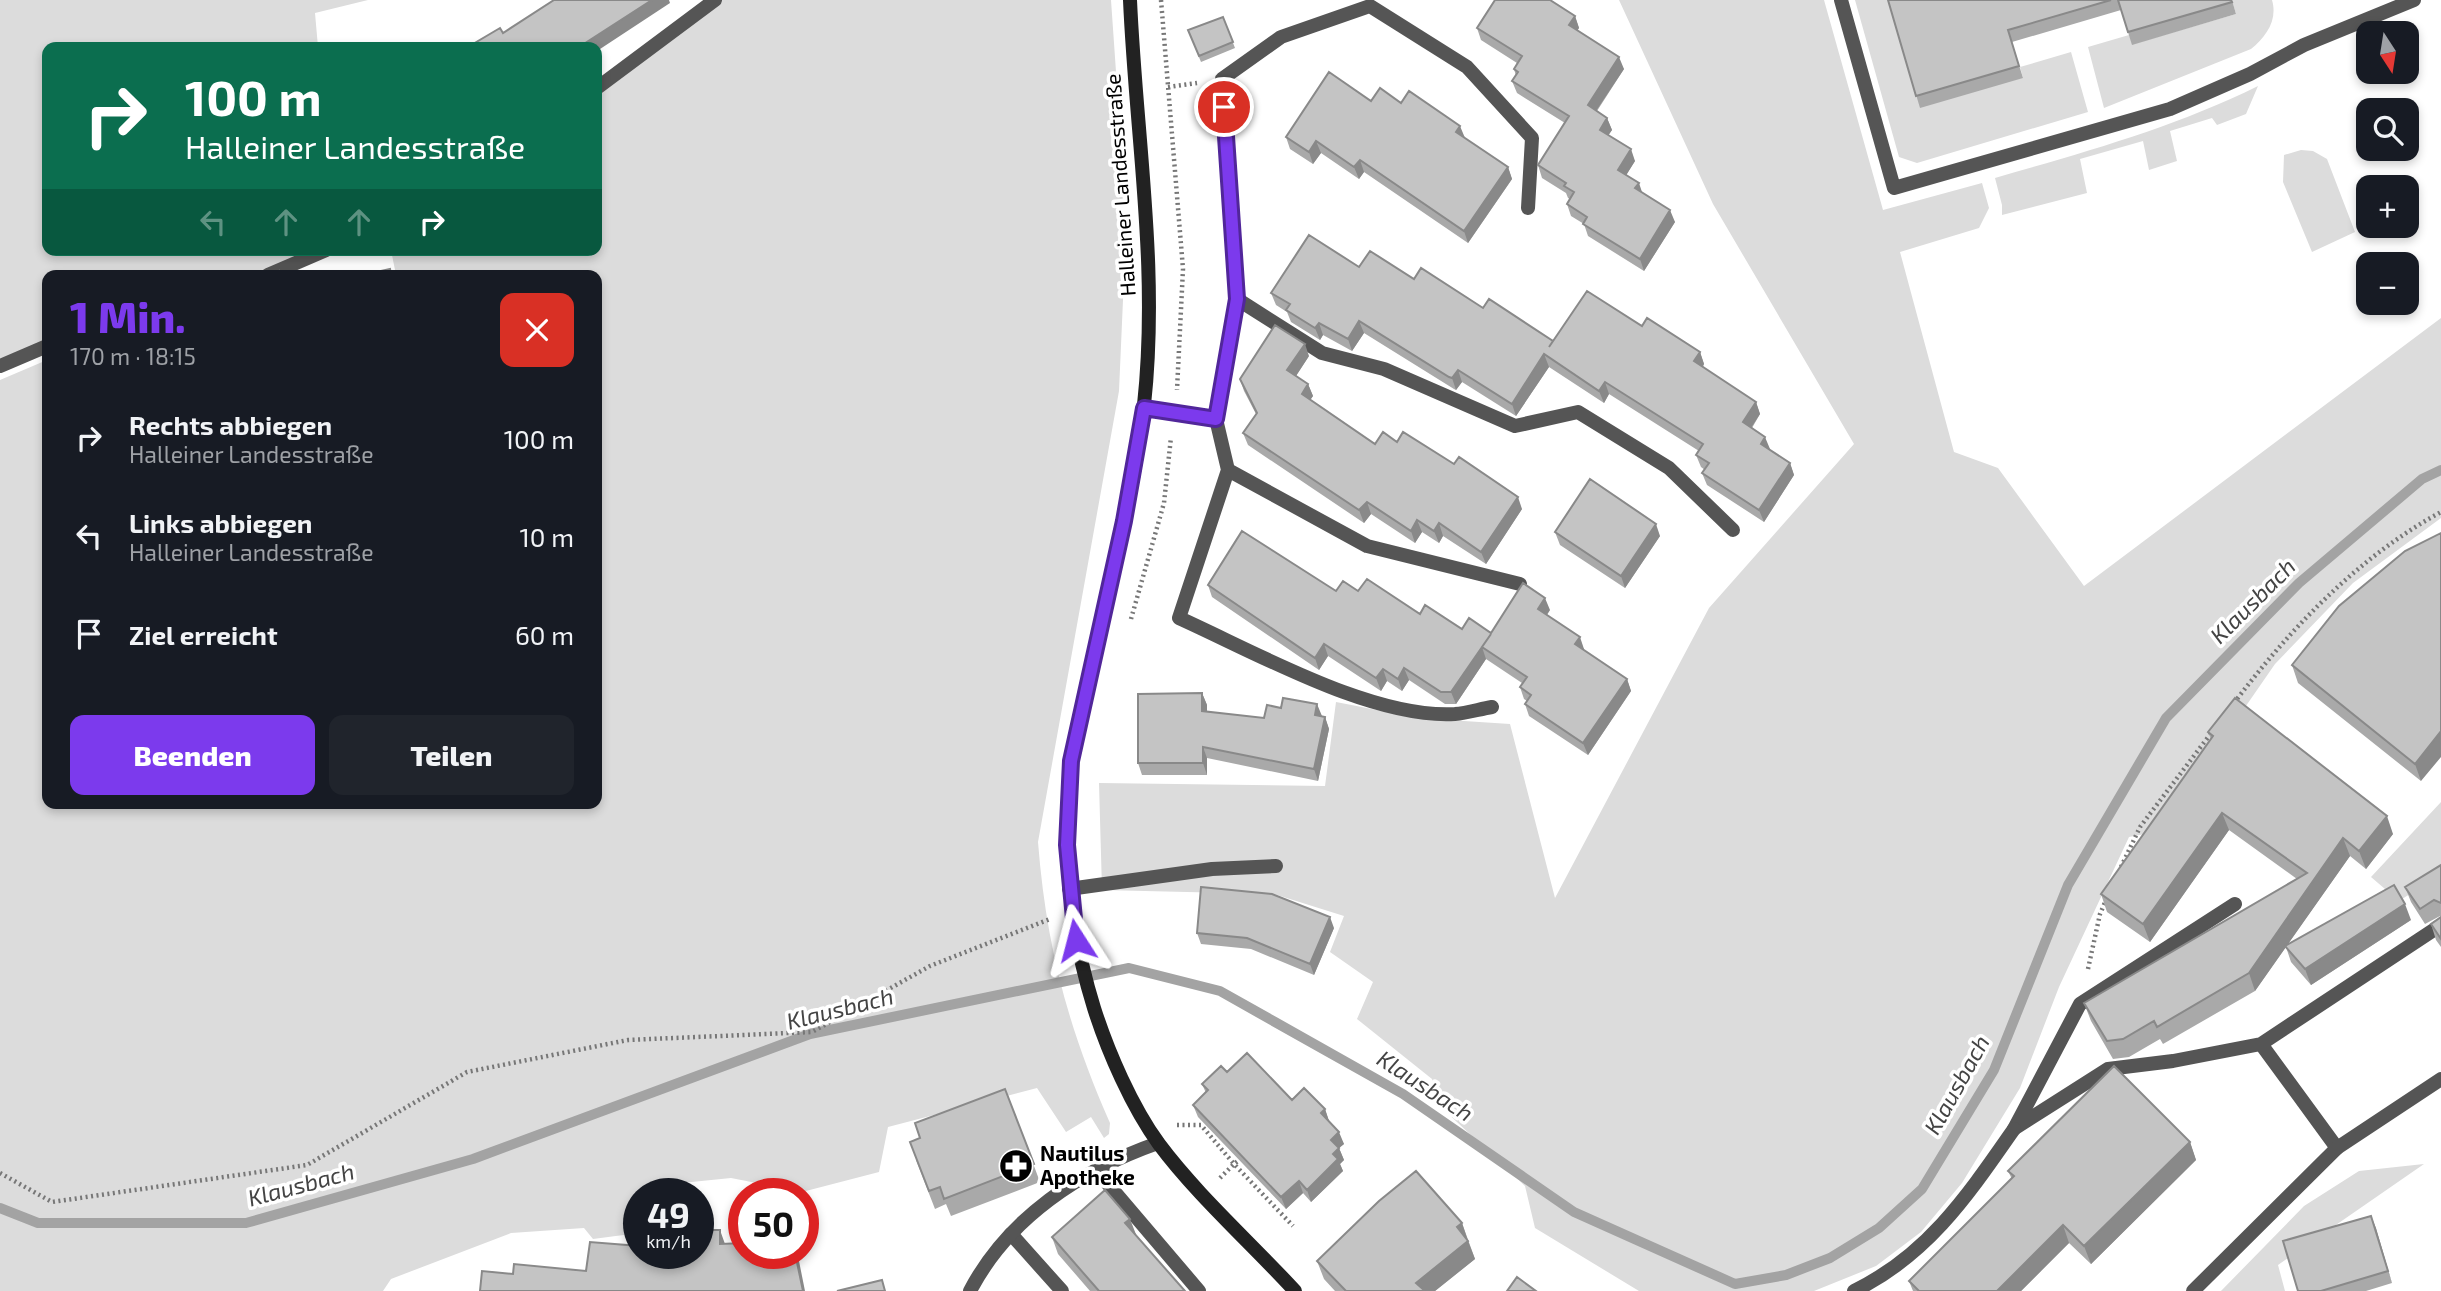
<!DOCTYPE html>
<html lang="de">
<head>
<meta charset="utf-8">
<style>
  :root { --surface:#171b24; --page:#20242c; --text:#f1f3f6; --muted:#9ea1a6; --accent:#7c3aed }
  body { margin:0; font-family:"Exo 2",sans-serif; background:var(--page); color:var(--text); height:100vh; display:flex; flex-direction:column; font-size:26px; white-space:nowrap }
  * { box-sizing:border-box; margin:0 }
  p { font-size:23px; color:var(--muted) }
  .icon { flex:none; width:38px; height:38px; fill:none; stroke:currentColor; stroke-width:2; stroke-linecap:round; stroke-linejoin:round }
  .map { position:relative; flex:1; overflow:hidden }
  .panel { position:absolute; left:42px; top:270px; width:560px; height:539px; display:flex; flex-direction:column; background:var(--surface); border-radius:14px; box-shadow:0 4px 10px #0003 }
  .panel>* { flex:none }
  .top-card { position:absolute; left:42px; top:42px; width:560px; height:214px; border-radius:14px; box-shadow:0 4px 10px #0003; background:#0b6e4f; color:#fff; overflow:hidden }
  .needle { width:46px; rotate:168deg }
  .fabs { position:absolute; left:2356px; top:21px; display:grid; gap:14px }
  .fabs a { display:grid; place-items:center; width:63px; height:63px; border-radius:14px; background:var(--surface); box-shadow:0 4px 10px #0003; font-size:35px }
  .speed { position:absolute; left:623px; top:1178px; display:flex; gap:14px; font-size:35px; font-weight:700; text-align:center }
  .speed>* { display:grid; place-content:center; width:91px; height:91px; border-radius:50%; background:var(--surface); box-shadow:0 4px 10px #0003; line-height:1 }
  .speed small { font-size:18px; font-weight:400 }
  .speed .limit { border:10px solid #d22; background:#fff; color:#111 }
  .pin { position:absolute; display:grid; place-items:center; width:60px; height:60px; color:#fff; margin:-30px; border:4px solid #fff; border-radius:50%; box-shadow:0 2px 7px #0007 }
  .me { position:absolute; width:77px; margin:-38px; rotate:351deg; stroke-linejoin:round; filter:drop-shadow(0 0 5px #0008) }
  .turn { display:flex; align-items:center; gap:24px; height:147px; padding:0 28px; font-size:32px }
  .turn .icon { width:91px; height:91px; stroke-width:2.5 }
  .turn b { display:block; font-size:49px; line-height:60px }
  .lanes { display:flex; align-items:center; height:66px; padding:0 28px; background:#0003; justify-content:center; gap:35px; direction:ltr }
  .lanes .off { opacity:.35 }
  .round { display:grid; place-items:center; flex:none; width:74px; height:74px; border-radius:14px; background:var(--page) }
  .summary { display:flex; align-items:center; justify-content:space-between; height:119px; padding:0 28px }
  h1 { font-size:42px; font-weight:800; line-height:52px; color:var(--accent) }
  .primary-button { display:flex; gap:14px; margin-top:auto; padding:14px 28px }
  .primary-button a { flex:1; height:80px; border-radius:14px; background:var(--accent); color:#fff; font-size:28px; font-weight:800; line-height:80px; text-align:center }
  .primary-button a+a { background:var(--page); color:var(--text) }
  ul { padding:0; list-style:none }
  li { display:flex; align-items:center; gap:21px; height:98px; padding:0 28px }
  li div { flex:1 }
  li b { display:block; font-size:26px }
  li em { font-style:normal }
  .map>svg:first-child { display:block }
</style>
</head>
<body>
<div class="map">
<svg width="2441" height="1291" viewBox="0 0 2441 1291">
  <rect width="100%" height="100%" fill="#fff"/>
  <!-- green -->
  <path fill="#dcdcdc" d="M0 0H368L315 13 318 47H47V250H326L268 275H47V346L0 366Z
    M715 0H1111L1122 158 1124 277 1119 391 1038 842C1046 945 1068 1028 1110 1123L1109 1134 1104 1138 1091 1117 1066 1132 1037 1088 888 1127 879 1172 802 1192 731 1178 662 1185 652 1193 639 1194 631 1234 593 1239 584 1228 511 1233 391 1279 383 1291H0V380L47 360V803H597V275H396L391 250H597V88Z
    M1619 0H1824L1883 210 1982 183 1989 208 1979 228 1900 252 1954 452 1998 468 2084 586 2441 318V518L2353 583 2275 664 2212 755 2150 833 2129 837 2059 987 2020 1088 1962 1183 1921 1232 1876 1266 1814 1291H1639L1535 1228 1525 1186 1441 1107 1432 1079 1357 1019 1373 982 1330 952 1344 916 1274 894 1102 890 1099 783 1325 786 1336 702 1418 718 1510 724 1555 898 1709 608 1854 444 1713 204Z
    M1855 0H1889L2023 78 2020 67 2071 52 2088 112 1917 163 1899 157Z
    M2232 0H2272C2278 20 2266 37 2251 49L2104 108 2088 47 2129 35 2133 44 2236 14Z
    M2258 86 2246 114 2217 125 2212 118 2170 131 2177 161 2149 170 2143 141 2080 159 2087 193 2002 215V205L1995 178C2085 152 2173 128 2258 86Z
    M2301 150 2313 151 2327 159 2355 232 2312 252 2283 182 2284 155Z
    M2441 802V874L2399 901 2371 877Z
    M2424 1164 2278 1265 2285 1291H2221L2304 1206 2359 1171Z"/>
  <g fill="none" stroke-linecap="round" stroke-linejoin="round">
    <!-- stream -->
    <path stroke="#a3a3a3" stroke-width="10" d="M0 1208 38 1223H246L473 1159 810 1034 1129 968 1220 991 1403 1094 1574 1212 1735 1284 1786 1275 1830 1258 1879 1228 1922 1189 1994 1070 2068 885 2166 718 2299 583 2422 479 2441 470"/>
    <!-- path -->
    <path stroke="#777" stroke-width="4.5" stroke-dasharray="2 3.5" stroke-linecap="butt" d="M1161 0 1183 269 1177 390
      M1168 87 1197 83
      M1131 619 1164 503 1171 437
      M2234 703C2290 629 2358 557 2441 512
      M2121 867 2140 827 2212 732
      M2088 969 2100 914 2106 900
      M1177 1125H1201L1234 1164 1242 1158
      M0 1173 52 1202 307 1165 467 1072 628 1040 812 1032 930 966 1050 919
      M1220 1178 1234 1164 1293 1226"/>
    <!-- service -->
    <path stroke="#555" stroke-width="14" d="M1841 0 1894 188 2170 109 2250 74 2304 45 2414 0
      M1237 299 1322 353 1384 369 1515 426 1578 412 1669 468 1733 530
      M1144 408 1216 419 1237 299 1222 79 1281 37 1370 6 1467 67 1532 138 1528 208
      M1216 419 1228 470 1179 618C1255 652 1372 719 1455 714 1467 713 1480 709 1492 707
      M1228 470 1367 546 1520 584
      M1069 889 1212 869 1276 866
      M2015 1128 2108 1069 2173 1061 2261 1044
      M2014 1129 2080 1004 2235 904
      M2337 1148 2261 1044 2441 925
      M1096 1170 1199 1291
      M1011 1234 1062 1291"/>
    <!-- minor -->
    <path stroke="#555" stroke-width="14" d="M597 88 715 0
      M268 275 326 250
      M0 366 47 346
      M970 1291C1008 1218 1081 1170 1158 1143
      M1854 1291C1928 1255 1968 1195 2014 1129
      M2193 1291 2337 1148 2441 1079"/>
    <!-- secondary -->
    <path stroke="#222" stroke-width="14" d="M1130 0C1136 137 1159 268 1144 405 1134 494 1110 582 1091 669 1084 700 1074 732 1071 763 1062 847 1069 928 1094 1008 1108 1052 1132 1107 1159 1144 1197 1195 1252 1244 1295 1291"/>
  </g>
  <!-- wall -->
  <path fill="#a9a9a9" d="M1888 0H2232L2236 14 2132 45 2121 10 2012 42 2023 78 1920 108Z
    M1575 16 1579 28 1577 30 1624 69 1597 111 1607 118 1612 130 1608 135 1635 161 1626 175 1642 193 1675 222 1644 271 1588 236 1584 224 1571 216 1567 204 1570 199 1568 198 1566 193 1542 178 1538 165 1565 123 1517 93 1512 81 1516 76 1514 69 1517 63 1481 40 1477 28Z
    M1223 17 1235 48 1201 62 1188 30Z
    M1371 101 1401 103 1465 138 1508 167 1512 179 1468 243 1364 172 1359 179 1321 153 1313 164 1290 149 1286 137Z
    M1359 267 1414 279 1483 308 1553 341 1642 326 1700 352 1704 364 1703 367 1756 402 1760 414 1752 428 1769 449 1790 463 1794 475 1764 522 1707 485 1702 473 1705 470 1701 467 1696 455 1699 451 1609 394 1604 403 1549 367 1516 416 1462 382 1456 390 1454 389 1364 333 1352 351 1323 335 1320 340 1291 322 1287 312 1276 305 1271 293Z
    M1309 356 1296 376 1308 384 1313 396 1310 400 1375 444 1397 442 1522 509 1486 564 1443 536 1439 543 1422 532 1415 543 1371 514 1364 523 1248 445 1243 433 1256 414 1244 391 1240 379Z
    M1555 532 1660 536 1625 588 1560 545Z
    M2441 533 2421 781 2298 683 2292 665Z
    M1208 585 1336 591H1358L1462 629 1491 633 1550 610 1547 615 1584 649V650L1627 679 1631 691 1588 755 1529 716 1525 704 1527 701 1524 699 1520 687 1522 683 1486 659 1456 704H1445L1409 680 1402 691 1387 681 1381 691 1328 656 1319 670 1212 597Z
    M1202 693 1207 705V712L1264 718 1325 717 1329 729 1318 781 1207 758V775H1142L1138 763Z
    M2208 732 2393 834 2366 869 2350 856 2287 945 2411 920 2311 985 2291 962 2286 947 2255 991 2163 1044 2160 1039 2129 1057 2113 1059 2091 1021 2084 1003 2297 879 2229 830 2150 942 2107 912 2101 894 2211 739Z
    M2441 865V916H2440L2425 924 2411 902 2405 887Z
    M2441 917V947L2436 940 2431 924Z
    M1334 928 1314 975 1251 949 1201 944 1197 933Z
    M1227 1072 1292 1100 1325 1109 1329 1121 1344 1144 1339 1148 1344 1160 1340 1164 1343 1171 1311 1202 1303 1193 1286 1209 1198 1117 1193 1105 1206 1093 1202 1084Z
    M1005 1089 1040 1182 951 1216 946 1204 935 1209 916 1160 920 1138Z
    M2190 1142 2196 1160 2091 1264 2069 1243 2021 1291H1913L1909 1281 2012 1179 2008 1171Z
    M2371 1216 2392 1283 2366 1291H2298Z
    M1462 1223 1475 1259 1435 1291H1335L1324 1279 1317 1261Z
    M1137 1236 1185 1291H1090L1058 1254 1052 1237Z"/>
  <!-- shaded-wall -->
  <path fill="#898989" d="M652 0H669L670 3 597 51V47H579Z
    M1575 16 1579 28 1573 37 1569 25Z
    M1619 57 1624 69 1592 117 1588 105Z
    M1607 118 1612 130 1604 142 1600 130Z
    M1460 126 1465 138 1456 132Z
    M1316 141 1321 153 1313 164 1309 152Z
    M1631 149 1635 161 1622 182 1618 170Z
    M1360 160 1364 172 1359 179 1354 167Z
    M1508 167 1512 179 1468 243 1464 231Z
    M1639 183 1643 195 1635 188Z
    M1670 210 1675 222 1644 271 1640 259Z
    M1359 321 1364 333 1352 351 1348 339Z
    M1319 323 1323 335 1320 340 1315 328Z
    M1305 344 1309 356 1292 382 1287 370Z
    M1700 352 1704 364 1698 373 1694 361Z
    M1544 354 1549 367 1516 416 1512 404Z
    M1458 370 1462 382 1456 390 1452 378Z
    M1605 382 1609 394 1604 403 1599 391Z
    M1308 384 1313 396 1306 406 1302 394Z
    M1756 402 1760 414 1747 434 1743 422Z
    M1765 437 1770 449 1765 456 1761 444Z
    M1790 463 1794 475 1764 522 1759 510Z
    M1518 497 1522 509 1486 564 1481 552Z
    M1367 502 1371 514 1364 523 1359 510Z
    M1417 520 1422 532 1415 543 1411 531Z
    M1439 523 1443 536 1439 543 1434 531Z
    M1656 524 1660 536 1625 588 1621 576Z
    M1545 598 1550 610 1542 621 1538 609Z
    M1491 634 1482 647 1486 659 1456 704 1451 692Z
    M1580 637 1584 649 1579 656 1575 644Z
    M1324 644 1328 656 1319 670 1315 658Z
    M1404 668 1409 680 1402 691 1398 679Z
    M1383 669 1387 681 1381 691 1376 678Z
    M1627 679 1631 691 1588 755 1583 743Z
    M1202 693 1207 705V723L1202 711Z
    M1317 704 1322 716 1315 715Z
    M1325 717 1329 729 1318 781 1314 769Z
    M2441 731V757L2421 781 2415 764Z
    M1203 747 1207 758V775L1203 763Z
    M2222 813 2229 830 2150 942 2143 924Z
    M2387 816 2393 834 2366 869 2359 851Z
    M2343 838 2350 856 2255 991 2249 973Z
    M2405 904 2411 920 2311 985 2305 969Z
    M1330 917 1334 928 1314 975 1310 964Z
    M1325 1109 1329 1121 1321 1113Z
    M1339 1132 1344 1144 1339 1148 1344 1160 1340 1164 1343 1171 1311 1202 1307 1190 1331 1140Z
    M2190 1142 2196 1160 2091 1264 2084 1246Z
    M1299 1181 1303 1193 1286 1209 1281 1197Z
    M2371 1216 2376 1228 2392 1283 2388 1271Z
    M1130 1219 1137 1237 1125 1223Z
    M1462 1223 1468 1241 1457 1227Z
    M2063 1225 2069 1243 2021 1291H1997Z
    M720 1230 725 1244H720Z
    M1468 1241 1475 1259 1435 1291H1419L1416 1283Z
    M795 1253H797L798 1256 805 1291H803Z"/>
  <!-- building -->
  <path fill="#c4c4c4" stroke="#898989" stroke-width="2" d="M554 0H652L579 47H468L500 28 503 33Z
    M1495 0H1550L1575 16 1569 25 1619 57 1588 105 1607 118 1600 130 1631 149 1618 170 1639 183 1635 188 1670 210 1640 259 1583 224 1587 217 1567 204 1574 192 1564 186 1566 183 1538 165 1569 116 1512 81 1518 72 1514 69 1522 56 1477 28Z
    M1888 0H2111L2008 30 2019 66 1916 96Z
    M2118 0H2231L2232 2 2128 32Z
    M1223 17 1233 42 1199 56 1188 30Z
    M1329 72 1371 101 1380 88 1401 103 1409 91 1460 126 1456 132 1508 167 1464 231 1360 160 1354 167 1316 141 1309 152 1286 137Z
    M1309 235 1359 267 1370 251 1414 279 1421 268 1483 308 1489 299 1553 341 1549 347 1587 291 1642 326 1647 318 1700 352 1694 361 1756 402 1743 422 1765 437 1761 444 1790 463 1759 510 1702 473 1709 463 1696 455 1703 444 1605 382 1599 391 1544 354 1512 404 1458 370 1452 378 1449 377 1359 321 1348 339 1319 323 1315 328 1286 310 1290 304 1271 293Z
    M390 269 391 275H363Z
    M279 271 280 275H270Z
    M1275 325 1305 344 1287 370 1308 384 1302 394 1375 444 1383 432 1397 442 1403 432 1454 464 1459 457 1518 497 1481 552 1439 523 1434 531 1417 520 1411 531 1367 502 1359 510 1243 433 1257 413 1240 379Z
    M1590 479 1656 524 1621 576 1555 532Z
    M1242 531 1336 591 1343 581 1358 591 1367 579 1420 614 1425 605 1462 629 1469 618 1491 633 1523 583 1545 598 1538 609 1580 637 1575 644 1627 679 1583 743 1525 704 1531 695 1520 687 1527 677 1482 647 1491 634 1451 692H1441L1404 668 1398 679 1383 669 1376 678 1324 644 1315 658 1208 585Z
    M2441 533V731L2415 764 2292 665 2339 606 2405 551Z
    M1202 693V711L1264 718 1267 705 1281 708 1283 698 1317 704 1315 715 1325 717 1314 769 1203 747V763H1138V694Z
    M2235 698 2387 816 2359 851 2343 838 2249 973 2157 1027 2154 1021 2123 1039 2107 1041 2084 1003 2307 873 2222 813 2143 924 2101 894 2213 736 2208 732Z
    M2441 865V903L2434 900 2420 909 2405 887Z
    M2394 885 2405 904 2305 969 2285 946Z
    M1201 887 1272 894 1330 917 1310 964 1247 938 1197 933Z
    M2441 917V939L2431 924Z
    M1247 1053 1292 1100 1304 1088 1325 1109 1321 1113 1339 1132 1331 1140 1339 1148 1333 1154 1338 1159 1307 1190 1299 1181 1281 1197 1193 1105 1208 1090 1202 1084 1221 1066 1227 1072Z
    M2114 1066 2190 1142 2084 1246 2063 1225 1997 1291H1919L1909 1281 2014 1176 2008 1171Z
    M1005 1089 1034 1164 944 1199 940 1187 929 1191 910 1142 920 1138 915 1123Z
    M1416 1171 1462 1223 1457 1227 1468 1241 1416 1283 1425 1291H1346L1317 1261 1379 1201Z
    M1105 1190 1130 1219 1125 1223 1185 1291H1099L1052 1237Z
    M2371 1216 2388 1271 2321 1291H2298L2283 1241Z
    M698 1230H720V1244L744 1243V1253H795L803 1291H480L482 1271 513 1274 514 1264 586 1271 590 1242 639 1246V1253H698Z
    M1517 1277 1536 1291H1507Z
    M882 1280 885 1291H837Z"/>
  <g fill="none" stroke-linecap="round" stroke-linejoin="round">
    <!-- route casing -->
    <g stroke="#51269a" stroke-width="18">
      <path id="route" d="M1076 940 1067 845 1071 761 1124 521 1144 408 1216 419 1237 299 1224 107"/>
    </g>
    <!-- route -->
    <use href="#route" stroke="#7c3aed" stroke-width="12"/>
  </g>
  <!-- icons -->
  <defs>
    <g id="pharmacy-disc" transform="scale(1.75)"><circle r="9.5" fill="#000" stroke="#fff"/><path d="M-2-6h4v4h4v4h-4v4h-4v-4h-4v-4h4Z" fill="#fff"/></g>
  </defs>
  <g fill-rule="evenodd">
    <use href="#pharmacy-disc" x="1016" y="1166"/>
  </g>
  <g text-anchor="middle" stroke-width="7" stroke-linejoin="round" paint-order="stroke">
    <!-- street labels -->
    <g font-size="21" fill="#000" stroke="#fff">
      <text transform="translate(1121 185) rotate(-94)" y="7">Halleiner Landesstraße</text>
    </g>
    <!-- poi labels -->
    <g font-size="21" font-weight="bold" fill="#000" stroke="#fff" text-anchor="start">
      <text x="1040" y="1161">Nautilus<tspan x="1040" dy="24">Apotheke</tspan></text>
    </g>
    <!-- water labels -->
    <g font-size="23" font-style="italic" fill="#444" stroke="#fff">
      <text transform="translate(2253 601) rotate(-45)" y="8">Klausbach</text>
      <text transform="translate(840 1009) rotate(-14)" y="8">Klausbach</text>
      <text transform="translate(1957 1085) rotate(-61)" y="8">Klausbach</text>
      <text transform="translate(1425 1086) rotate(33)" y="8">Klausbach</text>
      <text transform="translate(301 1185) rotate(-15)" y="8">Klausbach</text>
    </g>
  </g>
</svg>
<div class="fabs">
<a><svg class="needle" viewBox="-14 -14 28 28"><path d="M0-13l5 13h-10z" fill="#e53935"/><path d="M0 13l5-13h-10z" fill="#9ea1a6"/></svg></a>
<a><svg class="icon" aria-label="search" viewBox="0 0 24 24"><circle cx="10" cy="10" r="6"/><path d="M15 15l6 6"/></svg></a>
<a>+</a>
<a>−</a>
</div>
<div class="speed"><div>49<small>km/h</small></div><div class="limit">50</div></div>
<div class="pin" style="left:1224px;top:107px;background:#d93025"><svg class="icon" aria-label="arrive" viewBox="0 0 24 24"><path d="M6 21V4h12l-3 4 3 4H6"/></svg></div>
<svg class="me" style="left:1076px;top:940px" viewBox="-20 -20 40 40"><path d="M0-17L14 15 0 8-14 15z" fill="#7c3aed" stroke="#fff" stroke-width="4"/></svg>
<div class="top-card">
<div class="turn"><svg class="icon" aria-label="right" viewBox="0 0 24 24"><path d="M7 20v-9h11M14 6l5 5-5 5"/></svg><div><b>100 m</b>Halleiner Landesstraße</div></div>
<div class="lanes"><svg class="icon off" aria-label="left" viewBox="0 0 24 24"><path d="M17 20v-9H6M10 6l-5 5 5 5"/></svg><svg class="icon off" aria-label="ahead" viewBox="0 0 24 24"><path d="M12 20V5M6 11l6-6 6 6"/></svg><svg class="icon off" aria-label="ahead" viewBox="0 0 24 24"><path d="M12 20V5M6 11l6-6 6 6"/></svg><svg class="icon" aria-label="right" viewBox="0 0 24 24"><path d="M7 20v-9h11M14 6l5 5-5 5"/></svg></div>
</div>
<section class="panel">
<div class="summary"><div><h1>1 Min.</h1><p>170 m · 18:15</p></div><a class="round" style="background:#d93025;color:#fff"><svg class="icon" aria-label="close" viewBox="0 0 24 24"><path d="M6 6l12 12M18 6L6 18"/></svg></a></div>
<ul>
<li><svg class="icon" aria-label="right" viewBox="0 0 24 24"><path d="M7 20v-9h11M14 6l5 5-5 5"/></svg><div><b>Rechts abbiegen</b><p>Halleiner Landesstraße</p></div><em>100 m</em></li>
<li><svg class="icon" aria-label="left" viewBox="0 0 24 24"><path d="M17 20v-9H6M10 6l-5 5 5 5"/></svg><div><b>Links abbiegen</b><p>Halleiner Landesstraße</p></div><em>10 m</em></li>
<li><svg class="icon" aria-label="arrive" viewBox="0 0 24 24"><path d="M6 21V4h12l-3 4 3 4H6"/></svg><div><b>Ziel erreicht</b></div><em>60 m</em></li>
</ul>
<div class="primary-button"><a>Beenden</a><a>Teilen</a></div>
</section>
</div>
</body>
</html>
